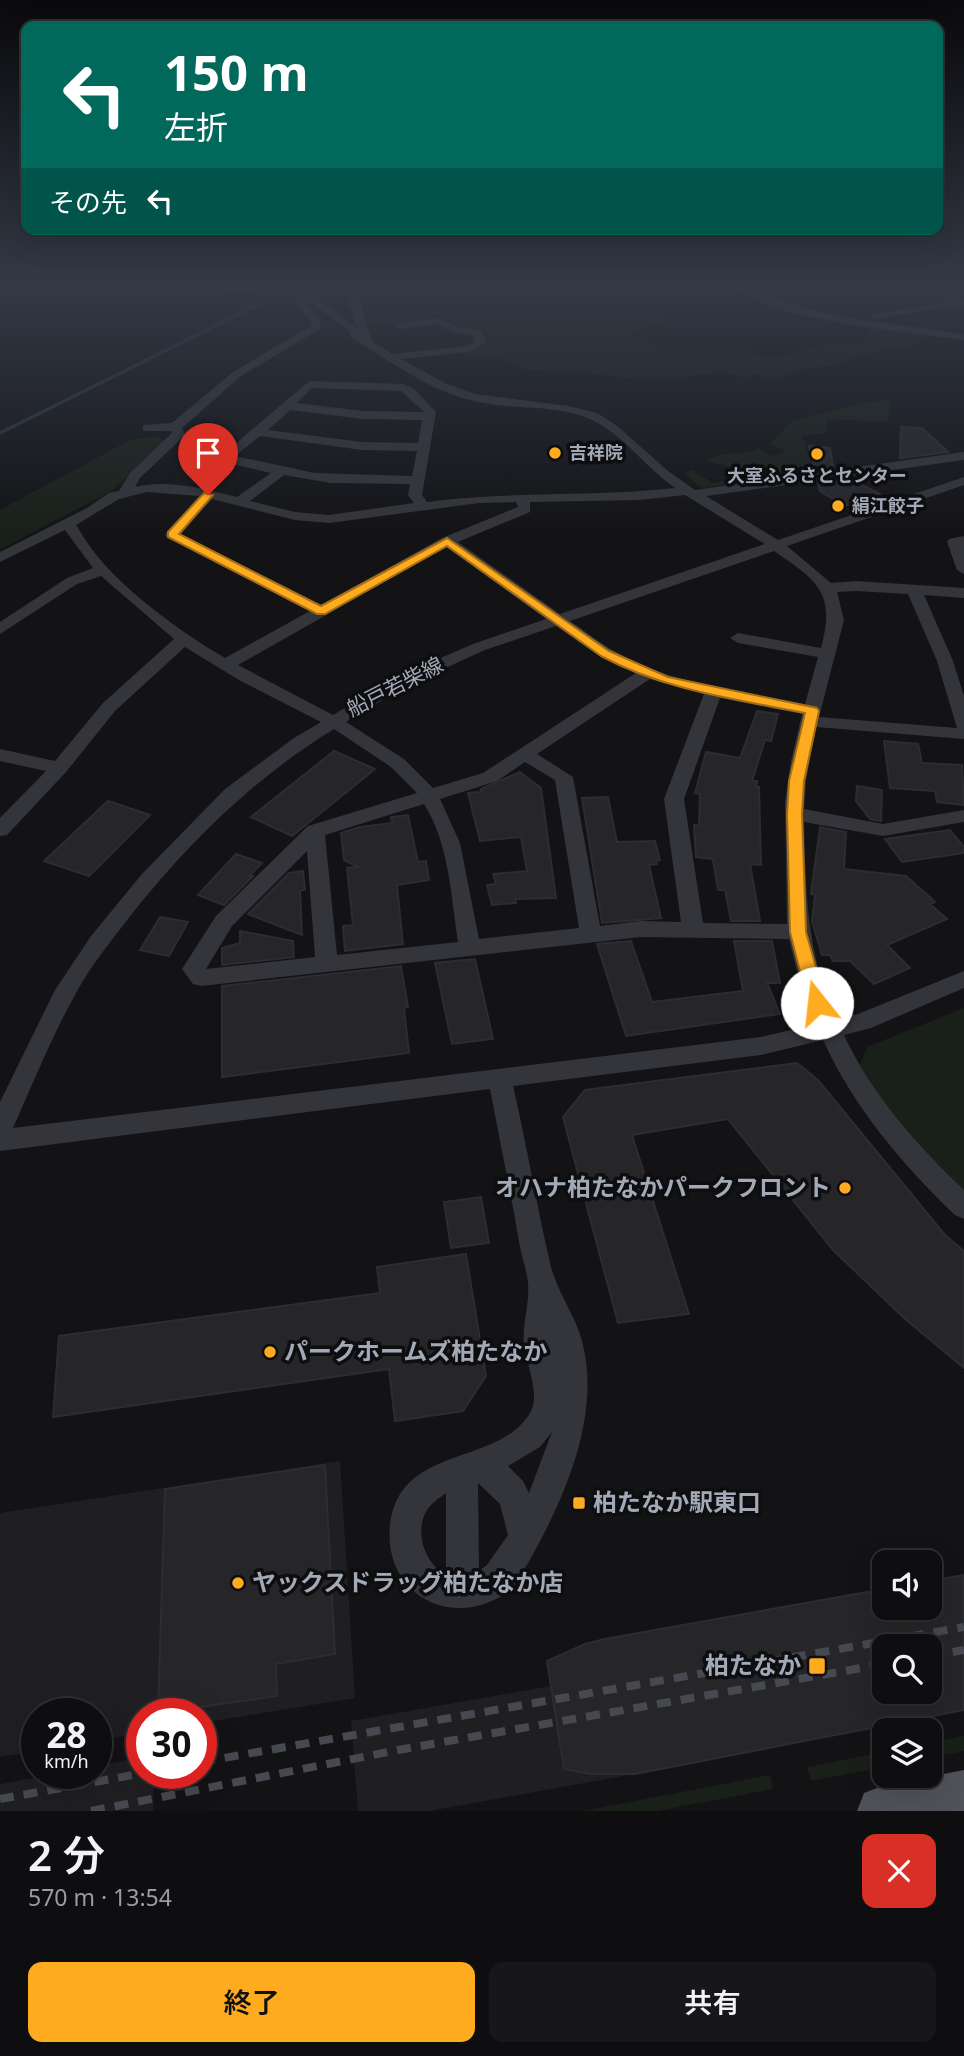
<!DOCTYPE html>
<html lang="ja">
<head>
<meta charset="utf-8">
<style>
  :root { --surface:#0e0e10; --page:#171719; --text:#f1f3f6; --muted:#9b9c9f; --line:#2e2e30; --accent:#ffab20 }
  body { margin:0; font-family:"Noto Sans","Noto Sans JP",sans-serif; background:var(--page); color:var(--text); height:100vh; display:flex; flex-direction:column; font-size:26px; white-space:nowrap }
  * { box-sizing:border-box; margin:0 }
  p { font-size:23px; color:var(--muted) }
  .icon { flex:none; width:38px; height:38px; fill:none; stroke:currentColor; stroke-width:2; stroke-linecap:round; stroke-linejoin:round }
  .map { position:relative; height:1811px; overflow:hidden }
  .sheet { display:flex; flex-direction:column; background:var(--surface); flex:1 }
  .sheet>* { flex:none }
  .hud { position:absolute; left:21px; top:21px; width:922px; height:214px; border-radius:14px; box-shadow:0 7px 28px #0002,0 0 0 2px var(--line); background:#00695c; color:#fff; overflow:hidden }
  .controls { position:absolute; left:872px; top:1550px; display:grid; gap:14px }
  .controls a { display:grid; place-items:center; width:70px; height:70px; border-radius:14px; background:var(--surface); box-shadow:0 7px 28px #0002,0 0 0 2px var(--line); font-size:35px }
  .speed { position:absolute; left:21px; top:1698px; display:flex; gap:14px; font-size:35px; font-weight:700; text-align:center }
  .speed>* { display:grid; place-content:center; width:91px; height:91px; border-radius:50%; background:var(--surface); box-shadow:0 7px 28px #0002,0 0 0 2px var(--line); line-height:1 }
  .speed small { font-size:18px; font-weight:400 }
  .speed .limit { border:10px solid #d22; background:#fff; color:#111 }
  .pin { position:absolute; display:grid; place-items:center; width:60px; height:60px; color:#fff; margin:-72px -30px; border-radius:50% 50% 50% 0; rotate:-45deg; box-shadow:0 0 7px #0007 }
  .pin .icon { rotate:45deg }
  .me { position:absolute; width:77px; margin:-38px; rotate:344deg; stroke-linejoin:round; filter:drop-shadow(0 0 5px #0008) }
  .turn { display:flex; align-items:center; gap:24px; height:147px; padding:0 28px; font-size:32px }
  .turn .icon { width:91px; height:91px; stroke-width:2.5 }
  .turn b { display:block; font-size:49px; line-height:60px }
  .then { display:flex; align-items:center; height:66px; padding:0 28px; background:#0003; gap:14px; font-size:26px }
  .round { display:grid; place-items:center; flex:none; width:74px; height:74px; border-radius:14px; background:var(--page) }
  .summary { display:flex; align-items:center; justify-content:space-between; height:119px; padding:0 28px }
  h1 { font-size:42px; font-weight:600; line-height:52px }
  .cta { display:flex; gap:14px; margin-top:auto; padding:14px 28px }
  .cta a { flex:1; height:80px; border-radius:14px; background:var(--accent); color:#111; font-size:28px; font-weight:600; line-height:80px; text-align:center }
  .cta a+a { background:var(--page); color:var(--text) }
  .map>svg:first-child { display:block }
</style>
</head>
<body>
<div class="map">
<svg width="964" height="1811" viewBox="0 0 964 1811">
  <rect width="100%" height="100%" fill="#131315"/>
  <!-- built -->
  <path fill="#1f1f22" d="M340 1461 355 1698 201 1723V1713H142V1733L96 1741V1713H37V1751L0 1757V1513Z
    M551 1686 564 1769 591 1774H635L429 1811H358L351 1721Z
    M142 1758V1773H154L153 1811H0V1784L61 1773H96V1766Z"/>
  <!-- green -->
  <path fill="#192019" d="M356 283H625L619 286 632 293 596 300C611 321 640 312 661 314L665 321 628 332 631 338 650 340 662 350 745 349 755 356 771 357 791 355 836 341 847 345 863 341 874 324 921 332 930 337 922 339 911 347 884 349 850 358 834 366 804 369 778 379H766L756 374 745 378 723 371 668 380 653 377 642 380 571 371 526 370 493 356 463 358 462 354 486 345 487 331 461 327 444 316 370 326Z
    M890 400 888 422 827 419 826 433 802 436 811 462 836 470 702 488 683 473 692 470 713 483 742 478 734 468 707 461C722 450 743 456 759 448L772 456 787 452 770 444 792 421 865 402Z
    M155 436 167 441 111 491 0 550V510L130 440Z
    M964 1008V1194L893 1118 860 1065 867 1047Z
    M964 1736V1751L929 1758V1743Z
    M884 1752V1767L811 1781 807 1767Z
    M770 1775 773 1789 657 1811H583Z"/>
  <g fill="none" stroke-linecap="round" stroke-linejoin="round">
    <!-- stream -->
    <path stroke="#28323a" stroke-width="3.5" d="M0 433 261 303 276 283"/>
  </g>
  <!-- building -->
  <path fill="#262629" stroke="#2d2d31" stroke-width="2" fill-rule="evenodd" d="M901 427 922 428 948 452 900 458Z
    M809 446 830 448 833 466 815 470Z
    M850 479 880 494 845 506 820 491 818 483Z
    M757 711 778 714 771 741 765 740 752 781H757L756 787H759L761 865 750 864 760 921H731L725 890H718L713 859 696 857 694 825 699 826 700 794 695 793 706 752 740 758Z
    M884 741 918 744 922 763 962 765 964 805 937 802 935 791 890 788Z
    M334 751 375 769 292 836 251 817Z
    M520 772 541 788 556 898 515 899 516 903 492 905 487 885 496 884 493 874 527 871 521 837 480 841 468 793 481 792V789Z
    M857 786 882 790 881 821 870 819 856 801Z
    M608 797 617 842 655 841 660 860 656 861 657 864 649 865 661 918 602 923 582 798Z
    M108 801 150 815 89 876 44 861Z
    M408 815 418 862 426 861 429 880 397 885 403 944 345 951 343 926 353 925 347 868 358 867 344 860 341 833 360 827 392 823 391 817Z
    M820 827 846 832 844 869 906 876 935 902 930 904 947 919 887 945 910 968 874 984 850 961H833L830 955H822L812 921 815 895 811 894Z
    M950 830 964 847V853L902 862 885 839Z
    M236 854 262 863 249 876H253L224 905 198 895Z
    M303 871 305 889 300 891 302 935 248 914 289 873Z
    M160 917 188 922 169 956 140 950Z
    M240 931 293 941 294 957 222 965V948L240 943Z
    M631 941 652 1002 743 991 734 941H772L780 983H767L780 1014 626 1036 597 944Z
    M475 959 493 1039 452 1044 435 963Z
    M401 966 408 1007 404 1008 409 1053 222 1077V986Z
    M797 1063 818 1080 945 1235 964 1251V1368L904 1318 833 1250 728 1119 632 1135 689 1314 618 1323 563 1117 585 1090Z
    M481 1197 489 1243 451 1248 444 1202Z
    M466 1254 486 1376 463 1411 395 1421 389 1369 53 1417 59 1336 380 1293 377 1267Z
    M325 1465 335 1654 276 1664 277 1696 158 1713 165 1489Z
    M964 1575V1710L635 1774H591L564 1769 547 1661 585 1644 605 1639 884 1589V1608H929V1581ZM884 1647H929V1692H884Z"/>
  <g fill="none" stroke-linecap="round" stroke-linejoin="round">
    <!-- minor -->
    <path fill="#33353a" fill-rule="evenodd" d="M187 283H214L312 294 357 328 343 283H353L373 342 392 354 467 346 475 342 473 335 452 332 437 324 400 329 396 328V324L438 318 458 327 482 330 486 343 469 352 401 359 445 383 475 394 568 406 597 413 616 425 668 471 695 490 964 452V460L706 496 778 540 964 477V485L787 546 831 583 856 581 964 588V598L924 595 953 661 964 696V739L816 727 806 781 804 809 883 824 964 810V822L883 836 804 822C806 892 806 955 837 1019L858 1014 964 971V988L871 1028 844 1035C872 1095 917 1145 964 1190V1219L955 1215C902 1164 854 1108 823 1040L761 1055 513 1086C527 1146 537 1208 551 1267 558 1293 575 1315 582 1341 602 1415 564 1500 528 1563 522 1573 516 1586 506 1593 451 1631 383 1593 390 1526 398 1443 501 1467 531 1411 540 1393 526 1363 524 1344 522 1323 530 1303 528 1283 527 1271 522 1258 520 1247 511 1194 500 1142 490 1089L0 1151V1102L55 990 91 936 142 874 225 789 294 738 321 722 239 680 185 647 115 711 66 772 7 835 0 836V818L46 771 0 761V749L55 761 103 703 174 639 101 576 77 584 0 634V622L67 578 93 568 65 530 0 562V552L87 508 109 493 119 491 130 473 172 433 171 431H143V425L172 423 233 372 311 326 310 320 295 304 300 298 192 286ZM309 301 350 332 351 338C390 360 426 389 470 400 509 411 555 403 592 420 624 435 646 468 675 488 592 497 509 491 427 502L422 495 436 412 414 389 403 384 309 381 219 458 220 461 271 473 237 497C204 489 169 479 135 487L140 478 183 437 185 434 182 428 241 376 320 329V319L306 304ZM312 388 401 391 424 412 363 411 296 403ZM290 410 363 419 422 420 418 443 362 442 268 430ZM260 436 362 450 417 451 412 476 315 473 235 456ZM284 475 331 483 410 484 408 495 414 503 329 515 295 512 250 501ZM147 492 199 496 167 532 165 535 167 538 310 611 225 658C182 633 121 589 91 548 85 540 81 532 76 525L119 499ZM685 495 765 544 560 614 458 542 530 512V502L640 500ZM212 499 295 520 329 523 479 503 516 502 518 507 442 538 321 605 181 534ZM446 547 546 619 473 644 394 678 333 715 238 665ZM774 551C818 581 836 593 821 648L738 633 730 638 738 643 818 657 805 704C740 691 668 684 611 649 597 641 584 630 570 621ZM856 591 908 594 937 661 957 728 819 717 844 620 837 592ZM556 626 599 656 636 673 483 773 433 788 404 759 346 722 406 686 485 650ZM650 679 704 694 664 799 681 922 641 921 600 926 573 777 537 754ZM720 698 802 714 791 761 785 802 787 924 703 923 684 799ZM334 729 391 767 417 793 308 826 216 916 182 969 193 984 201 986 641 937 789 939 798 975 816 1024 761 1037 13 1128C33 1083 52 1036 76 993 91 965 112 940 131 915 189 842 254 778 334 729ZM525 762 555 780 579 928 479 939 460 843 440 799 497 781ZM424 804C449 843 451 896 458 942L337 955 325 835ZM307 851 315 957 206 969 232 926ZM552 1432 529 1493 523 1481 508 1466 540 1447ZM478 1483 500 1504 508 1535 487 1565 479 1571ZM446 1493V1575C426 1564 414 1534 426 1512 430 1504 439 1498 446 1493Z
      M727 283C743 282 792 305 814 310 863 322 914 326 964 334V340C903 331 773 322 727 283Z
      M921 283H932L964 301V308L957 306 872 319V315L876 314 949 301Z
      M964 536V574L957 570 947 542 949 539Z"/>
    <!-- major -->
    <path fill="#4f5259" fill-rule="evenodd" d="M964 1770V1811H857L864 1793 882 1786Z"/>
    <!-- rail -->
    <path stroke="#46494f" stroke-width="8" stroke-dasharray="14 10" stroke-linecap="butt" d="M929 1656 964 1650
      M201 1762 964 1627
      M0 1799 144 1773
      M91 1811 398 1750 884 1664"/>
  </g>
  <!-- sky -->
  <linearGradient id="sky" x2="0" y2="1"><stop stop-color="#0a0a0c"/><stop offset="0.53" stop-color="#333946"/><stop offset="1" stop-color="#333946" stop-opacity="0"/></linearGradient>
  <rect width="964" height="536" fill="url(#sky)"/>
  <!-- route -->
  <path fill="#ffab20" stroke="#a66f15" stroke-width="2" d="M204 493 213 495 179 534 321 606 447 538 609 651 668 677 817 708 819 711 804 781 802 814 806 932 826 1003 823 1008H811L808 1003 790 932 787 814 789 781 805 713C735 699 664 690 601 656L447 546 325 614H317L168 537V532Z"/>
  <!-- markers -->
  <g fill="#ffab20" stroke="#0e0e10" stroke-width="2.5">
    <circle cx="555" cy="453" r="7"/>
    <circle cx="817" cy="454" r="7"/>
    <circle cx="838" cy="506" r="7"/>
    <circle cx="845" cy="1188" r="7"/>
    <circle cx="270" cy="1352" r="7"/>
    <rect x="572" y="1496" width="14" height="14" rx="3.5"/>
    <circle cx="238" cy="1583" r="7"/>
    <rect x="808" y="1657" width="18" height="18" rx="3.5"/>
  </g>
  <g text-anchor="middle" stroke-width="7" stroke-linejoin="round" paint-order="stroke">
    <!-- far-poi labels -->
    <g font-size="18" font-weight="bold" fill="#a3aab7" stroke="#0e0e10" text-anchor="start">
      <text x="569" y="459">吉祥院</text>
      <text x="817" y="482" text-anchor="middle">大室ふるさとセンター</text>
      <text x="852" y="512">絹江餃子</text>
    </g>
    <!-- street labels -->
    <g font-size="21" fill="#a3aab7" stroke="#0e0e10">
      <text transform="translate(395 687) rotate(-27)" y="7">船戸若柴線</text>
    </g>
    <!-- near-poi labels -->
    <g font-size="24" font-weight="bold" fill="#a3aab7" stroke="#0e0e10" text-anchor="start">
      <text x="831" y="1196" text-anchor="end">オハナ柏たなかパークフロント</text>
      <text x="284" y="1360">パークホームズ柏たなか</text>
      <text x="593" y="1511">柏たなか駅東口</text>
      <text x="252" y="1591">ヤックスドラッグ柏たなか店</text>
      <text x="801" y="1674" text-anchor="end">柏たなか</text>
    </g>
  </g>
</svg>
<div class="controls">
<a><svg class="icon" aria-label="sound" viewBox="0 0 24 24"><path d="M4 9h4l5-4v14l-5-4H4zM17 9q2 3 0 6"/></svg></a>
<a><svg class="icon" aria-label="search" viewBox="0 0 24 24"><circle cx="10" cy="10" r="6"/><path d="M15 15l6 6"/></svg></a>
<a><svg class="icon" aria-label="layers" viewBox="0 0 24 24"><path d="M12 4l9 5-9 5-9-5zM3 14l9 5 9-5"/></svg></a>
</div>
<div class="speed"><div>28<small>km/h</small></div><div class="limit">30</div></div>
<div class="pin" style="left:208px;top:495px;background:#d93025"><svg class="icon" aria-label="arrive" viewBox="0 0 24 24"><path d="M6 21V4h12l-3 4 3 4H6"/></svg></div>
<svg class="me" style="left:817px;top:1003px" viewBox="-20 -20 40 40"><circle r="19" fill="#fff"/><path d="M0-13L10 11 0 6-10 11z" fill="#ffab20"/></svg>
<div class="hud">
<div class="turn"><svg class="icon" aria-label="left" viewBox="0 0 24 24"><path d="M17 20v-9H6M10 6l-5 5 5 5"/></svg><div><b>150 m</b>左折</div></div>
<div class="then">その先<svg class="icon" aria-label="left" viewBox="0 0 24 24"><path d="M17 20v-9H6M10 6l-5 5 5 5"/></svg></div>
</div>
</div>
<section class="sheet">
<div class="summary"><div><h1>2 分</h1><p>570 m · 13:54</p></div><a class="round" style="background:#d93025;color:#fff"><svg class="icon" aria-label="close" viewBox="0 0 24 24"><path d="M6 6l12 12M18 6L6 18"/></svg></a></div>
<div class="cta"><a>終了</a><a>共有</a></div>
</section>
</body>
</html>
